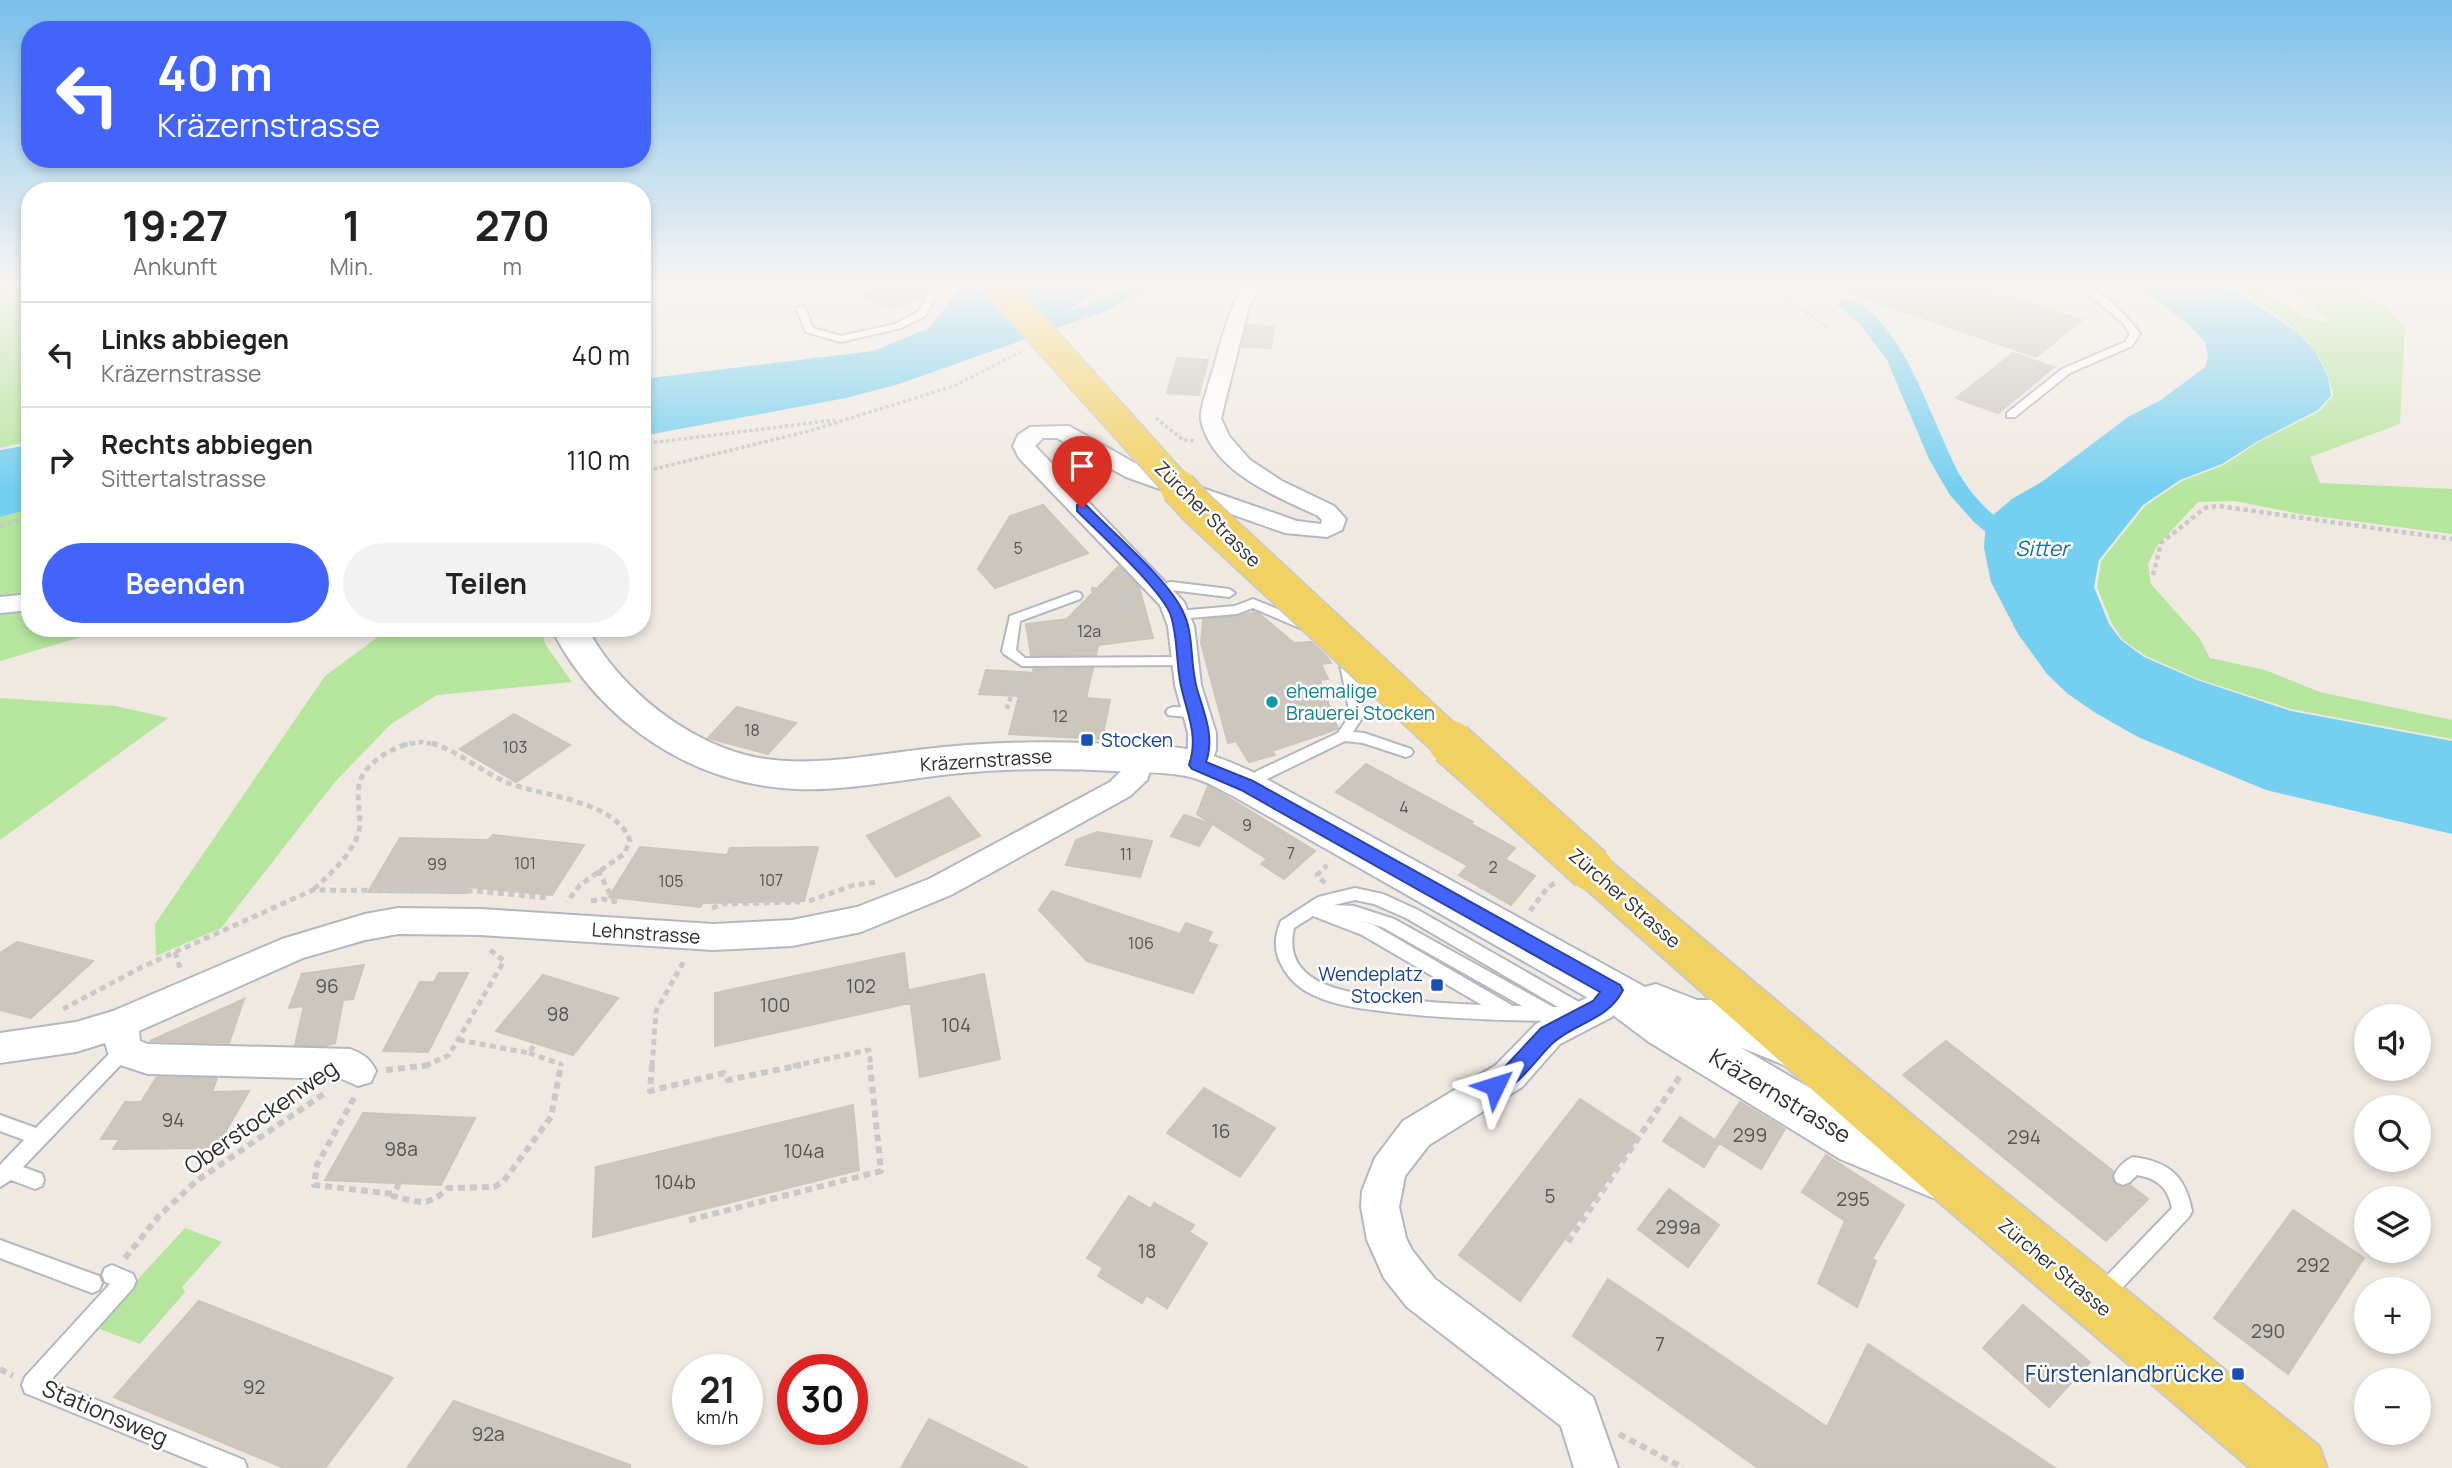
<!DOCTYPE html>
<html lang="de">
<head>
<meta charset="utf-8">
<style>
  :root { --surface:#fff; --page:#f2f2f2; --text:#222; --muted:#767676; --line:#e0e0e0; --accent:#4264fb }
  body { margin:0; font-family:Manrope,sans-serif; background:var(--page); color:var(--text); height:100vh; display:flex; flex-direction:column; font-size:26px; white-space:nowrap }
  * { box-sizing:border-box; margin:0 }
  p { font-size:23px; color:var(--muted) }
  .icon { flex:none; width:38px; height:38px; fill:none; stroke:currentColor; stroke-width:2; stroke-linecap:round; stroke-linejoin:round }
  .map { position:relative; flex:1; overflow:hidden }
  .side { position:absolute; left:21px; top:182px; width:630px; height:455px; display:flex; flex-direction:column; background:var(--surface); border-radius:28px; box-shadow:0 4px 10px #0003 }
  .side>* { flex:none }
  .hud { position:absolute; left:21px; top:21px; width:630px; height:147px; border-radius:28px; box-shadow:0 4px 10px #0003; background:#4264fb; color:#fff; overflow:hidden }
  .tools { position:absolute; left:2354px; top:1004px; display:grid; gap:14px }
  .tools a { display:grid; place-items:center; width:77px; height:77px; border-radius:50%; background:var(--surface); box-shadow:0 4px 10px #0003; font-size:35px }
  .speed { position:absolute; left:672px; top:1354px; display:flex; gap:14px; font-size:35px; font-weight:700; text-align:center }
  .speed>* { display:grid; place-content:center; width:91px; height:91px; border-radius:50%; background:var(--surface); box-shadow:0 4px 10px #0003; line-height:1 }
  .speed small { font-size:18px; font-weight:400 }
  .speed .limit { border:10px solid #d22; background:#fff; color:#111 }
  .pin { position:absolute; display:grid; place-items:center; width:60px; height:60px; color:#fff; margin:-72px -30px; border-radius:50% 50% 50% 0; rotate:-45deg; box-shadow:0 0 7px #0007 }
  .pin .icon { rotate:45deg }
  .me { position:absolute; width:77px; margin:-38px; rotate:49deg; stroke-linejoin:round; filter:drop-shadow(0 0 5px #0008) }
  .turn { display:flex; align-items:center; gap:24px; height:147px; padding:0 21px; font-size:32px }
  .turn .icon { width:91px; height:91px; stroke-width:2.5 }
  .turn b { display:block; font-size:49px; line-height:60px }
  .eta { display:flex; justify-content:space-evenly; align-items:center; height:119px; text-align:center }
  .eta b { font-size:42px; font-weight:700; line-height:49px }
  .primary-button { display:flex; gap:14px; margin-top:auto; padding:14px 21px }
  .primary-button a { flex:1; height:80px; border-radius:42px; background:var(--accent); color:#fff; font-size:28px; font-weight:700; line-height:80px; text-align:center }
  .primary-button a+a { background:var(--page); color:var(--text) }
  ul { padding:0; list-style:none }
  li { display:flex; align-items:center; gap:21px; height:105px; padding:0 21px; border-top:2px solid var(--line) }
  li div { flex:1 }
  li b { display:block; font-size:26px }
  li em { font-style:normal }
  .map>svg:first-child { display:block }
</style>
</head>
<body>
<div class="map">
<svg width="2452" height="1468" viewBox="0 0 2452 1468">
  <rect width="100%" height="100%" fill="#efe9e1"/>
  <!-- green -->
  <path fill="#b6e59e" d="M0 283H30V441L0 448Z
    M2226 283H2255L2302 316 2331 323 2283 283H2364L2363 288 2405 326 2400 424 2310 457 2320 483 2452 489V534L2300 514 2235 501 2198 502 2157 546 2148 564 2151 584 2200 639 2210 658 2265 670 2320 692 2452 720V739L2291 709 2198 679 2146 656 2123 640 2112 624 2097 587 2101 561 2145 506 2182 481 2224 465 2260 441 2320 411 2333 396C2325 338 2272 311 2226 283Z
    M30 509V628H154L98 632 0 661V517Z
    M390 628H542L545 644 572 682 437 695 391 724 334 783 221 928 156 956 155 924 325 676Z
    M0 698 116 706 168 718 0 840Z
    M185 1228 222 1242 182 1287 185 1292 140 1344 94 1327Z"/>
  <!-- water -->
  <path fill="#75cff0" d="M965 283H1106L1068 311 1070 313 1059 318 1043 333 899 384 846 398 642 436V379L873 351 929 328Z
    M2132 283H2224L2297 332 2315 351 2328 377 2331 396 2318 410 2258 441 2222 464 2180 480 2143 505 2099 560 2094 587 2109 624 2121 640 2144 657 2197 680 2291 711 2452 741V834L2266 790 2138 737 2094 712 2068 694 2047 674 2018 634 1991 582 1984 548 1986 521 2012 499 2043 481 2128 417 2161 400 2205 367 2208 357 2205 342 2187 323Z
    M30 445V509L0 517V450Z"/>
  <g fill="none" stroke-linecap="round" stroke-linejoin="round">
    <!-- canal -->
    <path fill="#75cff0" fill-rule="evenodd" d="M1135 283H1159L1104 312 1053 329 1044 323 1046 319 1090 304Z
      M1845 298C1904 313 1934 433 1963 480 1978 505 2003 523 2024 541L2028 546 2024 551H2008L1973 521 1950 495 1929 459 1887 360 1859 323 1836 304Z"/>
  </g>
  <!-- building -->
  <path fill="#cbc7bf" stroke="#cbc5ba" stroke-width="2" d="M919 283H931L923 297 891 309 855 292Z
    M1834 283H1967L2082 320 2036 357 1833 287Z
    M1247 325 1274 326 1271 348 1242 347Z
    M2013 353 2054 367 1998 413 1956 398Z
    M1177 358 1208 360 1199 395 1167 393Z
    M1043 505 1088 553 995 588 978 569 1010 516Z
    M1119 566 1139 587 1153 638 1098 645 1096 655H1031L1026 624 1067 619Z
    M1257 612 1294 643 1311 642 1328 658 1331 663 1321 664 1328 679 1320 680 1338 729 1272 751 1275 755 1249 762 1236 741 1228 743 1201 643 1203 620Z
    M1093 668 1086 698 1110 700 1102 739 1009 734 1019 696 979 694 986 670 1034 673 1033 669Z
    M737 707 796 723 768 754 708 738Z
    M514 714 570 745 516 782 460 749Z
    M1366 764 1473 822 1471 824 1515 848 1505 859 1535 876 1511 905 1459 875 1468 866 1336 792Z
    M1208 786 1226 796 1315 851 1284 879 1261 864 1267 859 1197 814Z
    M949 797 980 836 896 877 867 836Z
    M1184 815 1212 824 1199 846 1171 836Z
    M1097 832 1152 841 1140 877 1066 865 1076 840Z
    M493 835 584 845 552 895 469 887 466 893 368 892 400 838 488 840Z
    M640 847 727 855 730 848 818 847 804 901 703 903 700 907 609 897Z
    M1052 891 1180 934 1186 923 1212 932 1207 942 1217 945 1193 993 1087 961 1039 910Z
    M17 942 93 961 31 1018 0 1010V953Z
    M904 953 910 1003 715 1046V993Z
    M364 965 353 999 343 1000 335 1043 324 1046 295 1045 304 1006 289 1008 302 974Z
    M439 973H468L428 1052 383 1051 420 982H434Z
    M984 974 1000 1059 920 1077 909 990Z
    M543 975 618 998 573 1055 496 1031Z
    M244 999 229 1043 150 1041Z
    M1946 1041 2113 1171 2112 1177 2115 1184 2122 1187 2130 1185 2148 1199 2106 1241 1903 1075Z
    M157 1077 217 1078 212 1092 249 1091 216 1148 113 1149 120 1139H101L125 1102H141Z
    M1204 1088 1275 1128 1240 1177 1167 1133Z
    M1580 1099 1638 1137 1520 1301 1459 1255Z
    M1740 1102 1785 1129 1761 1169 1719 1143 1704 1167 1663 1141 1680 1117 1715 1140Z
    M853 1105 859 1170 593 1237 596 1167Z
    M363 1113 475 1118 441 1185 325 1180Z
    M1826 1155 1904 1205 1872 1259 1876 1261 1857 1307 1818 1283 1845 1221 1802 1192Z
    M1669 1189 1719 1225 1688 1267 1638 1229Z
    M1129 1196 1151 1209 1154 1203 1194 1225 1189 1232 1207 1243 1167 1308 1146 1295 1142 1303 1098 1276 1103 1268 1087 1258Z
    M2293 1210 2364 1258 2288 1374 2214 1318Z
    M1608 1279 1827 1427 1868 1344 2055 1468H1758L1573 1336Z
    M199 1301 393 1378 325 1468H284L114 1397Z
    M2023 1305 2090 1362 2049 1407 1983 1348Z
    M454 1401 630 1465V1468H407Z
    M929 1419 1028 1468H901Z"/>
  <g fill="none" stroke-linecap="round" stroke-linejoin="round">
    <!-- lane casing -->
    <g stroke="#b4b7c1" stroke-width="4">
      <path id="lane" d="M934 283H943L925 316 901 328 841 342 806 332 796 308 804 306 813 328 841 336 895 324 918 312Z
        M2074 283C2095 283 2128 316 2140 334L2132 346 2070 373 2015 417H2007V413L2062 369 2125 342 2130 334 2122 322Z
        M1171 582 1229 589 1235 593 1229 597 1171 590 1160 592 1154 588 1156 585Z
        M1076 592 1080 593 1082 596 1080 599 1020 621 1016 650 1025 658 1183 657 1190 661 1183 665 1022 666 1004 654 1002 651 1010 616Z
        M1253 599 1312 623 1313 626 1307 630 1302 629 1253 608 1237 614 1178 619 1172 615 1178 611 1235 606Z
        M1339 652C1360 659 1360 696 1364 715L1353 732 1364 733 1411 749 1413 752 1411 755 1406 757 1363 743 1345 741 1267 779 1252 790H1242L1240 786 1257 771 1338 733 1350 715 1340 664 1332 656Z
        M1173 707 1196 708 1203 713 1196 718 1168 715 1166 712 1168 709Z
        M1355 888 1383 894 1418 910 1591 1009 1594 1014 1591 1019 1585 1021C1522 1021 1460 1020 1397 1013 1366 1009 1332 1007 1304 990 1292 982 1283 971 1278 957 1274 945 1276 932 1281 921L1318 897ZM1355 900 1374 904 1406 918 1558 1007H1553L1394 919 1354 906 1334 905ZM1313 916 1362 935 1482 1005C1453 1004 1424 1002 1395 998 1355 994 1280 988 1294 928ZM1352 918 1382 927 1522 1006H1513L1374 925Z
        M123 1044 129 1046 132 1051 129 1056 23 1167 42 1174 44 1180 42 1186 35 1189 11 1180 0 1187V1165L24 1140 0 1131V1115L36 1128 117 1046Z
        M2133 1157C2169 1162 2185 1175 2192 1211L2189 1217 2109 1302 2102 1305 2095 1302 2092 1295 2095 1288 2172 1208C2168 1188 2157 1178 2137 1175L2130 1182 2123 1185 2116 1182 2114 1176C2118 1167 2124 1161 2133 1157Z
        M0 1240 99 1276 102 1283 99 1290 92 1293 0 1258Z
        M112 1265 133 1274 136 1281 133 1288 50 1381 244 1460 247 1468H209L25 1393 22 1385 25 1377 110 1284 105 1282 102 1275 105 1268Z"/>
    </g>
    <!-- street casing -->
    <g stroke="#b4b7c1" stroke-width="4">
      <path id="street" d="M1245 283H1263L1249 306 1221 418 1229 436 1250 460 1282 481 1334 506 1346 519 1342 530 1327 537 1285 533 1126 477 1057 438H1043L1035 446 1184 602 1194 626 1201 685 1216 733V750L1207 772 1197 775 1187 772 1183 765 1188 750V733L1175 685 1168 626 1160 605 1019 458 1013 446 1018 435 1030 427 1069 426 1142 467 1297 521 1321 524 1322 520 1318 516C1276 496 1212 472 1201 420 1199 408 1212 376 1215 363 1223 334 1229 310 1245 283Z
        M30 594V610L0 613V597Z
        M1140 749 1150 752 1154 759 1147 780 1130 796 951 895 861 932 792 946 713 950 481 935 398 934 365 940 303 958 139 1031 140 1041 148 1044 350 1049C363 1054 370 1058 376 1071L371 1082 358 1086 342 1079 148 1074 111 1062 105 1043 76 1052 0 1063V1033L76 1022 113 1011 282 939 365 914 398 908 481 909 713 924 792 920 857 907 929 879 1110 782 1123 769 1130 752Z
        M1613 976 1625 980 1630 990 1612 1017 1560 1044 1522 1087 1429 1145 1405 1176 1399 1207 1406 1238 1412 1250 1435 1279 1593 1397 1618 1468H1574L1561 1426 1407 1307 1384 1278 1367 1240 1361 1207 1362 1191 1375 1158 1403 1121 1496 1065 1536 1024 1588 997 1601 980Z"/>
    </g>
    <!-- secondary casing -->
    <g stroke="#b4b7c1" stroke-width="4">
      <path id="secondary" d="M551 628H587C620 690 690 745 759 758 811 767 866 756 917 750 991 741 1065 740 1139 746 1158 747 1178 746 1197 751 1220 757 1240 766 1261 776L1645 987 1656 984 1697 1000H1727L1806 1033 1813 1047 1806 1061 1789 1067 1740 1047 1876 1127 1951 1157 1959 1174 1951 1191 1933 1198 1840 1159 1649 1042 1597 1003 1233 796C1220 790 1208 782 1194 778 1170 771 1140 773 1115 771 1064 768 1012 768 961 773 907 778 852 791 797 789 692 785 599 722 551 628Z"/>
    </g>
    <!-- primary casing -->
    <g stroke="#c9c9c9" stroke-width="4">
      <path id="primary" d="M1591 853 1606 858 1975 1168 2319 1446 2327 1468H2250L1939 1202 1576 880 1570 869 1576 858Z"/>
    </g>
    <!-- path-far3 -->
    <path stroke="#c9c9c9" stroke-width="3.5" stroke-dasharray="3.5 2.5" stroke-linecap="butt" d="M1746 283 1790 301 1828 328
      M1072 328 1085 318 1092 298 1124 283
      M1156 418 1183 440 1196 441
      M642 444 835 420
      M642 472 809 431 954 386 1020 352"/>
    <!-- path-far2 -->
    <path stroke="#c9c9c9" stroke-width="4.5" stroke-dasharray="4.5 3.5" stroke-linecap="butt" d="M0 526 30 516
      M2153 575 2161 543 2205 508 2218 506 2452 539
      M1091 589 1109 590 1124 600
      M1095 615 1094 613 1143 607
      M1007 709 1017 676
      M403 745 422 742 437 745"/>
    <!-- path-far1 -->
    <path stroke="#c9c9c9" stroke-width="5" stroke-dasharray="6 4.5" stroke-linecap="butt" d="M432 743C460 752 482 772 508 783 543 796 617 801 630 841L624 854 580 885 567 902
      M598 870 613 900
      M1325 883 1317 875 1327 865
      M314 889C331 873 350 857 358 834 363 818 356 803 359 786 362 764 391 748 411 743
      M591 901 602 899 617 902
      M809 901 854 885 878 882
      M712 908 723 904 800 902
      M1530 911 1548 887 1557 882
      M175 952 180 968
      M63 1009 142 967 313 890 475 891 548 898
      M459 1040 529 1053 536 1043
      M529 1053 561 1064V1066
      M425 1066 449 1055 504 961 489 949
      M652 1066 656 1011 684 961
      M793 1066 869 1050 871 1066"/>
    <!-- path -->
    <path stroke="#c9c9c9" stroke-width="6" stroke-dasharray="7 5" stroke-linecap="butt" d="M652 1065 650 1091 724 1073 728 1080 801 1065
      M386 1070 431 1065
      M354 1098 317 1165 314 1185 394 1194
      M399 1183 393 1196C419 1202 428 1208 448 1188L494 1187 503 1182 551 1117 561 1065
      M689 1220 881 1171 870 1065
      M1568 1242 1681 1075
      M125 1258 158 1217 195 1182 325 1093
      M0 1369 13 1376
      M1619 1434 1683 1468"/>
    <!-- lane -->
    <use href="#lane" fill="#fff" fill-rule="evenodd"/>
    <!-- street -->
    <use href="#street" fill="#fff" fill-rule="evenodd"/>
    <!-- secondary -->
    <use href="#secondary" fill="#fff" fill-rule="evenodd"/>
    <!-- primary -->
    <use href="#primary" fill="#f2d163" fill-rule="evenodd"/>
    <!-- primary-bridge-far2 casing -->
    <g stroke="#c9c9c9" stroke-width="31" stroke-linecap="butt">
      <path id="primary-bridge-far2" d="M995 283 1180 489"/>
    </g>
    <!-- primary-bridge-far1 casing -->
    <g stroke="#c9c9c9" stroke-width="38" stroke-linecap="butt">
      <path id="primary-bridge-far1" d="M1178 487 1198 509 1452 745"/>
    </g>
    <!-- primary-bridge casing -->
    <g stroke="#c9c9c9" stroke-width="47" stroke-linecap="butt">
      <path id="primary-bridge" d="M1451 743 1591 869"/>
    </g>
    <!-- primary-bridge-far2 -->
    <use href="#primary-bridge-far2" stroke="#f2d163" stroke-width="28"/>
    <!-- primary-bridge-far1 -->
    <use href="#primary-bridge-far1" stroke="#f2d163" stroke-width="35"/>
    <!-- primary-bridge -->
    <use href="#primary-bridge" stroke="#f2d163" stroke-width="44"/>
  </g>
  <!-- sky -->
  <linearGradient id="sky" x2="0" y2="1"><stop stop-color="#7abfeb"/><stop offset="0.58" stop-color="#f8f5f2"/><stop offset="1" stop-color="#f8f5f2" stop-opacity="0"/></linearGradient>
  <rect width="2452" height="489" fill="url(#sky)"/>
  <!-- route -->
  <path fill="#4264fb" stroke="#2b41a3" stroke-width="2" d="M1082 504 1086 505C1112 532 1171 582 1184 614 1194 636 1190 665 1197 689 1204 713 1215 737 1206 762L1253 781 1620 985 1623 990C1608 1020 1577 1022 1554 1042 1538 1055 1511 1101 1487 1092L1484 1086 1487 1080 1502 1070 1541 1028 1593 1001 1600 992 1241 790 1192 769 1189 765C1199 736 1187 714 1181 686 1176 663 1178 638 1171 616 1163 591 1098 532 1077 511V505Z"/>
  <!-- markers -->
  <circle fill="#0f9aa8" stroke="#fff" stroke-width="2.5" cx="1272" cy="702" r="7"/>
  <g fill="#1a4fb4" stroke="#fff" stroke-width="2.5">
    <rect x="1080" y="733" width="14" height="14" rx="3.5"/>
    <rect x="1430" y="978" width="14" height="14" rx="3.5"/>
    <rect x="2231" y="1367" width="14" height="14" rx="3.5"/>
  </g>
  <g text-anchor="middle" stroke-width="5" stroke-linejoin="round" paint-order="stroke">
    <!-- number labels -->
    <g font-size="16" fill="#555452">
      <text x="1018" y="554">5</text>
      <text x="1089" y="637">12a</text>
      <text x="1060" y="722">12</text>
      <text x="752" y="736">18</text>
      <text x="515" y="753">103</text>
      <text x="1404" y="813">4</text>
      <text x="1247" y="831">9</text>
      <text x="1291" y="859">7</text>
      <text x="1126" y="860">11</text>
      <text x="525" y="869">101</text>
      <text x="437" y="870">99</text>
      <text x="1493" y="873">2</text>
      <text x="771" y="886">107</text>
      <text x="671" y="887">105</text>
      <text x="1141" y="949">106</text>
    </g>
    <!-- street labels -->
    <g font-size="19" fill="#2e2e2e" stroke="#fff">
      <text transform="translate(1208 514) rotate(45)" y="7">Zürcher Strasse</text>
      <text transform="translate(986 760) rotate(-4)" y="7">Kräzernstrasse</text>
      <text transform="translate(1625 898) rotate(41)" y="7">Zürcher Strasse</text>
      <text transform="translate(646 933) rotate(4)" y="7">Lehnstrasse</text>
      <text transform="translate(2055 1267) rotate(40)" y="7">Zürcher Strasse</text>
    </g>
    <!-- culture labels -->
    <g font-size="19" fill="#0d838f" stroke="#fff" text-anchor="start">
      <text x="1286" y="698">ehemalige<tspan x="1286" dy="22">Brauerei Stocken</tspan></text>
    </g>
    <!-- transit labels -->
    <g font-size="19" fill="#164399" stroke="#fff" text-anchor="start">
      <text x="1101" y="747">Stocken</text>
      <text x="1423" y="981" text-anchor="end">Wendeplatz<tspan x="1423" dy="22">Stocken</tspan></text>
    </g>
    <!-- near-number labels -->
    <g font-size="19" fill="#555452">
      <text x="327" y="993">96</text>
      <text x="861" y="993">102</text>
      <text x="775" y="1012">100</text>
      <text x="558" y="1021">98</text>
      <text x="956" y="1032">104</text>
      <text x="173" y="1127">94</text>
      <text x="1221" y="1138">16</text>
      <text x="1750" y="1142">299</text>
      <text x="2024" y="1144">294</text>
      <text x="401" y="1156">98a</text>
      <text x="804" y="1158">104a</text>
      <text x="675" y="1189">104b</text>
      <text x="1550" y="1203">5</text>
      <text x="1853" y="1206">295</text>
      <text x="1678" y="1234">299a</text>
      <text x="1147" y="1258">18</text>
      <text x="2313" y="1272">292</text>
      <text x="2268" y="1338">290</text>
      <text x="1660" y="1351">7</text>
      <text x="254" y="1394">92</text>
      <text x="488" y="1441">92a</text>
    </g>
    <!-- water labels -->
    <g font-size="21" font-style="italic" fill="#0d6fa3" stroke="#fff">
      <text x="2042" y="556">Sitter</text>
    </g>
    <!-- near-street labels -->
    <g font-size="23" fill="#2e2e2e" stroke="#fff">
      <text transform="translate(1780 1096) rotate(31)" y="8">Kräzernstrasse</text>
      <text transform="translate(261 1117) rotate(-35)" y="8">Oberstockenweg</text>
      <text transform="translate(105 1413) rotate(23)" y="8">Stationsweg</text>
    </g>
    <!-- near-transit labels -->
    <g font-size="23" fill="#164399" stroke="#fff" text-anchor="end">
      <text x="2224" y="1382">Fürstenlandbrücke</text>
    </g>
  </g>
</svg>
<div class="tools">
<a><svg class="icon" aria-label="sound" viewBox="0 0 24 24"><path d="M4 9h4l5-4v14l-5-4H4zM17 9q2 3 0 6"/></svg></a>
<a><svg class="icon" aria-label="search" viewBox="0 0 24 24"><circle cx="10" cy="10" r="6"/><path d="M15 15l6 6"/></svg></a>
<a><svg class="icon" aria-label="layers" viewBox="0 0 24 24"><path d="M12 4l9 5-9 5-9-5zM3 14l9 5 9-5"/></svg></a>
<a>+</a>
<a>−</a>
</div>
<div class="speed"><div>21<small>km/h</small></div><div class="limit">30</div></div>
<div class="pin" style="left:1082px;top:508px;background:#d93025"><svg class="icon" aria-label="arrive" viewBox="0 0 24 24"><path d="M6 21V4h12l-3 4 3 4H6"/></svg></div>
<svg class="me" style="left:1495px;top:1086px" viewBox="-20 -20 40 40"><path d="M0-17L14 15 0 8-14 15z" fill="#4264fb" stroke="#fff" stroke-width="4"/></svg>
<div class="hud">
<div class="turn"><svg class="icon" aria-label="left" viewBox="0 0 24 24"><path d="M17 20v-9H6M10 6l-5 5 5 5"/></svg><div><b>40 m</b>Kräzernstrasse</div></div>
</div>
<section class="side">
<div class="eta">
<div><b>19:27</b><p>Ankunft</p></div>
<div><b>1</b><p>Min.</p></div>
<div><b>270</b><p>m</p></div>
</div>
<ul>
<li><svg class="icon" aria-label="left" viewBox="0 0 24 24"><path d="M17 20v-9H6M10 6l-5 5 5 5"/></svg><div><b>Links abbiegen</b><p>Kräzernstrasse</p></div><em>40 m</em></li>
<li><svg class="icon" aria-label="right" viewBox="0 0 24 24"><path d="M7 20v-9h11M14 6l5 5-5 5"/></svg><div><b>Rechts abbiegen</b><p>Sittertalstrasse</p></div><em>110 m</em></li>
</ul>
<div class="primary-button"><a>Beenden</a><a>Teilen</a></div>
</section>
</div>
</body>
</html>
